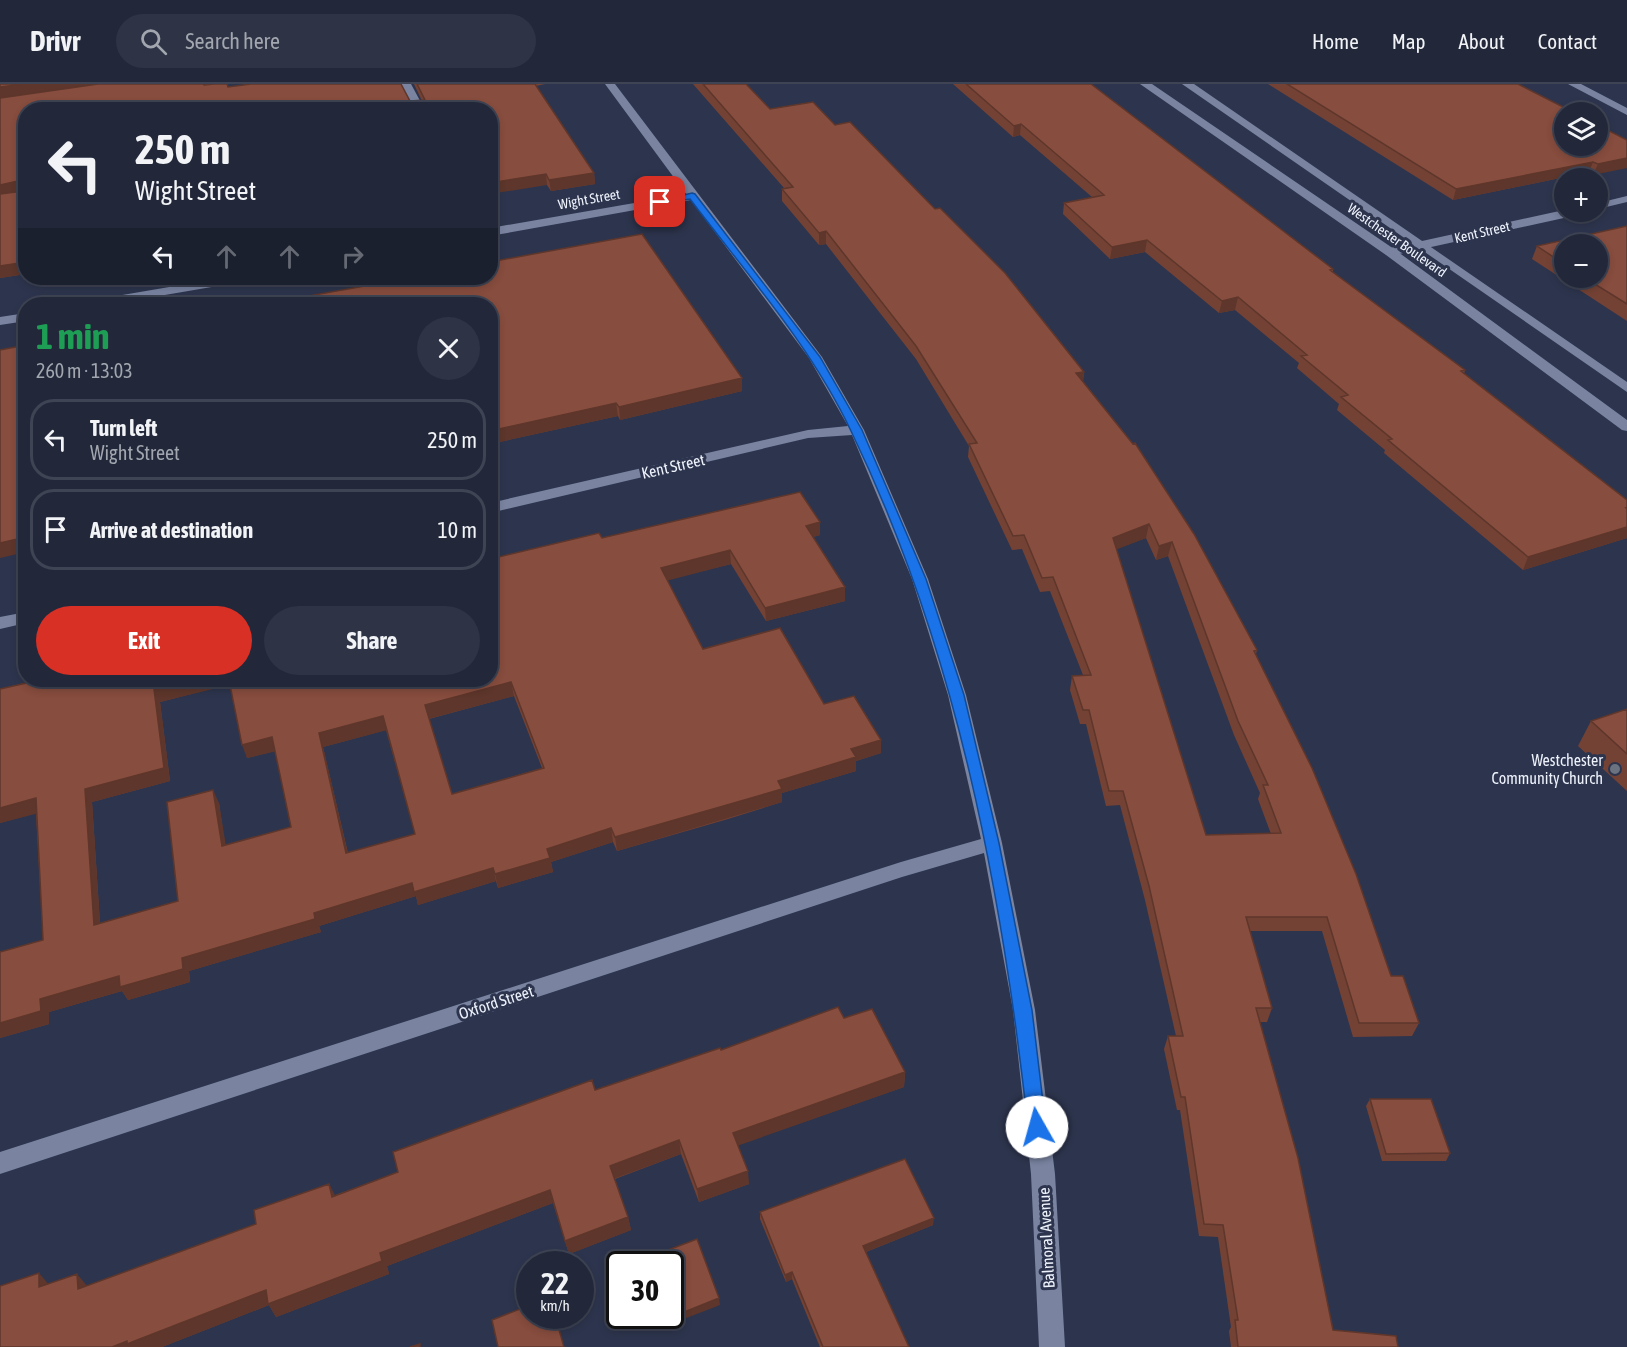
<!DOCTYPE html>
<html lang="en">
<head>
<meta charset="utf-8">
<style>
  :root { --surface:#22283a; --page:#2e3445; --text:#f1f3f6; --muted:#a2a6af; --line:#3f4454; --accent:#d93025 }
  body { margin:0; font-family:"Asap Condensed",sans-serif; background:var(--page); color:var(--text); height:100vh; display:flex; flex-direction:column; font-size:22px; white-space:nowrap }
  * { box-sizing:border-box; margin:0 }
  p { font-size:20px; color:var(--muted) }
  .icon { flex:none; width:33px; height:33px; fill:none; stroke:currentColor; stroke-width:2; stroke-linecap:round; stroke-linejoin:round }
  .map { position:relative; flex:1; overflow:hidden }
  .details { position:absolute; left:18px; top:213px; width:480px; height:390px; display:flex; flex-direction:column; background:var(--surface); border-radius:24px; box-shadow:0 3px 9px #0003,0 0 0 2px var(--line) }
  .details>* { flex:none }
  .guide { position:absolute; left:18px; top:18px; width:480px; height:183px; border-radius:24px; box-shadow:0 3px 9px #0003,0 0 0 2px var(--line); background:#22283a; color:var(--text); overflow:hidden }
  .controls { position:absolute; left:1554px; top:18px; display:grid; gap:12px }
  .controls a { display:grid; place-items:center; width:54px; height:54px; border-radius:50%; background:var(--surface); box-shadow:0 3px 9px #0003,0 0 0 2px var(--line); font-size:30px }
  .speed { position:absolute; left:516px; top:1167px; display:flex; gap:12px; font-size:30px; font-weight:700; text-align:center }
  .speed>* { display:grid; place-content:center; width:78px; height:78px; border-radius:50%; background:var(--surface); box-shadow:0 3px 9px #0003,0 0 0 2px var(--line); line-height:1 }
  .speed small { font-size:15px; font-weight:400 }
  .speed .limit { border:3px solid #111; border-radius:9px; background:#fff; color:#111 }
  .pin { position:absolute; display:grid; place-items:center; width:51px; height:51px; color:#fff; margin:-26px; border-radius:12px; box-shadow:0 3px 9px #0006 }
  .me { position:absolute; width:66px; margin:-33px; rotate:353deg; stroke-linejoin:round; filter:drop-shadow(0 0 4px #0008) }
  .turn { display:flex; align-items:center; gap:21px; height:126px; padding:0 18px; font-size:27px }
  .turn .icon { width:78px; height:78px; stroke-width:2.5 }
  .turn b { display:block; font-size:42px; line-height:51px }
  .lanes { display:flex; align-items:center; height:57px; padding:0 18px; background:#0003; justify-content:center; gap:30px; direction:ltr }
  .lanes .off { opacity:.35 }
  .round { display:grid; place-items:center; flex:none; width:63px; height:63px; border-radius:32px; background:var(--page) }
  .summary { display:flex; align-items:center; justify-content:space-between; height:102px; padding:0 18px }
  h1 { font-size:36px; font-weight:700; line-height:45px; color:#1e9e55 }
  .action { display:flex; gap:12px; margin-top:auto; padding:12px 18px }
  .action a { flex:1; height:69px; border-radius:36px; background:var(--accent); color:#fff; font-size:24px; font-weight:700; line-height:69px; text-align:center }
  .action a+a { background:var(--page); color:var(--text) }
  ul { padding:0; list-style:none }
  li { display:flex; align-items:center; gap:18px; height:81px; margin:0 12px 9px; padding:0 6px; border:3px solid var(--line); border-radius:24px }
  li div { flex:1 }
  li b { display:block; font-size:22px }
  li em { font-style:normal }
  header { display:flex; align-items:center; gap:36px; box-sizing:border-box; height:84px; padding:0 30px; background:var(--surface); border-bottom:2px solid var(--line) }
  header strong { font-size:28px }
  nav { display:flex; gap:33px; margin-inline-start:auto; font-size:21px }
  .search { width:420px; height:54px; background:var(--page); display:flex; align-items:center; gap:15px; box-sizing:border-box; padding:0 21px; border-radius:33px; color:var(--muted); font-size:22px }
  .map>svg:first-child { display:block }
</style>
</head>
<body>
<header>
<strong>Drivr</strong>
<div class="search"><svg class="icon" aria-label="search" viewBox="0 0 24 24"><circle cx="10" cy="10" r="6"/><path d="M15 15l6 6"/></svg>Search here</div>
<nav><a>Home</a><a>Map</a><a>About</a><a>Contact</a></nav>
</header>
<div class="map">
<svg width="1627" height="1263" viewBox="0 0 1627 1263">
  <rect width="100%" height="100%" fill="#2d354e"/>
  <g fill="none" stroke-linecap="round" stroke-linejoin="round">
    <!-- lane -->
    <path fill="#7a84a1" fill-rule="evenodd" d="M401 0H411L425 26H414Z"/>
    <!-- street -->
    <path fill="#7a84a1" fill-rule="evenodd" d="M605 0H615L822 273 864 346 928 495 966 611 1002 759 1035 926 1055 1090 1065 1263H1039L1031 1090 1013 926 984 769 902 793 0 1090V1068L901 778 981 755 948 611 912 495 852 351 808 354 490 429V419L808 346 848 342 809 274 691 116 490 152V144L686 110Z
      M1568 0H1581L1627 24V31Z
      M1627 112V118L1598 125V119Z
      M1564 126 1579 128 1573 132 1390 172 1384 168 1390 164Z
      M222 194H247L241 198 112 220H87L93 216Z
      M26 229V237L0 241V233Z
      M26 528V539L0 545V533Z"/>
    <!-- secondary -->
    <path fill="#7a84a1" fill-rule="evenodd" d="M1140 0H1152L1394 165 1627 336V347L1622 346 1386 171Z
      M1182 0H1194L1627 298V308Z"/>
  </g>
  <!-- wall -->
  <path fill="#744235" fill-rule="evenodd" d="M414 0H545L536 2 594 89 595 100 551 107 547 101 26 26V190L0 194V14L204 1 410 17H422Z
    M693 0H746L770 25 835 41 1084 288 1083 298 1257 566 1256 570 1391 892 1419 939 1412 952 1353 953 1322 847H1250L1272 924 1267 938H1260L1333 1246 1398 1263H1231L1229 1247 1231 1243 1218 1153 1199 1152 1180 1026H1177L1164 965 1168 952H1176L1145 816 1120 721 1106 722 1086 640H1080L1070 606 1072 592 1083 591 1050 507 1040 508 1022 465 1012 466 968 373 969 362 916 275 826 160 819 161 782 117V105L784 104ZM1146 454 1156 476 1168 472 1234 651 1260 709 1258 715 1271 750 1206 751 1116 465Z
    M953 0H1091L1333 185V188L1465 286 1464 290 1627 416V454L1523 486 1384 369 1385 366 1337 326 1339 320 1297 284 1299 279 1235 226 1219 229 1145 168 1110 175 1063 130 1064 119 1092 113 1020 51 1013 53Z
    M1268 0H1518L1627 56 1593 91 1589 88 1453 116Z
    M1627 142V237L1532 175 1537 162ZM1564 160 1598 194H1564Z
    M490 220 742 307 620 336 618 332 490 360Z
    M820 451 813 453 845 503V517L766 537 731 480 667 496 703 565 824 620 881 669 856 677V687L782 709V718L728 735 617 767 613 758 551 778 553 788 498 804 496 797 418 821 416 812 319 842 321 848 189 887 190 898 128 916 122 907 49 928V940L0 954V868L43 856 36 729 0 739V605L602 454ZM230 600 247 674 275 667 291 743 225 761 219 719 178 817 100 839 92 718 170 697 160 618ZM514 612 542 684 452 710 429 635ZM386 646 415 750 348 769 323 663Z
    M1627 625V707L1578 662 1591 637Z
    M844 934 905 988 904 1003 738 1061 749 1100 699 1118 681 1070 615 1095 628 1133 631 1146 569 1170 553 1119 387 1182 389 1190 276 1233 269 1221 162 1263H0L49 1200 87 1202 398 1088 595 1006 721 966Z
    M1370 1015 1450 1069 1446 1077H1382L1366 1022Z
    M760 1128 933 1141 866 1168 909 1263H820L792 1195 786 1198 760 1135Z"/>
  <!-- shaded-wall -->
  <path fill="#5e362b" d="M24 0H96L0 14V3Z
    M1021 40 1020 51 1013 53 1014 42Z
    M1627 74V84L1593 91 1598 80Z
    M1593 78 1589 88 1453 116 1456 105Z
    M594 89 595 100 551 107 549 96Z
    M546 90 547 101 490 110V99Z
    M22 96 26 107 0 112V101Z
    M826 147V160L819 161V149Z
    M1147 156 1145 168 1110 175 1112 163Z
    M26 178V190L0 194V182Z
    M1238 213 1235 226 1219 229 1222 217Z
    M1084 288 1082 302 1076 289Z
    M742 294V307L620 336 619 323Z
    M616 319 618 332 490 360V347Z
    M820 438V451L806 455V442Z
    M1149 440 1146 454 1110 468 1113 454Z
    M1627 443V454L1523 486 1528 473Z
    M26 453V468L0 474V459Z
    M1172 458 1168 472 1156 476 1159 462Z
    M730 466 731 480 662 498 661 484Z
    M845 503V517L766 537 765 524Z
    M191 596H231L233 600 160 618 170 697 92 718 101 855 94 841 85 705 154 605Z
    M511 598 514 612 428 635 425 621Z
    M383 632 387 646 323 663 351 783 346 769 319 649Z
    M272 653 277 667 247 674 242 661Z
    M881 656V669L856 677V687L782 709V718L617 767 615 753 778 697 851 665Z
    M213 706 219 719 228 775 222 762Z
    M36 714 43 728 0 739V724Z
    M611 744 613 758 551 778 553 788 498 804 495 790 547 765Z
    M493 784 496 797 418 821 416 812 319 842 321 848 189 887 190 898 128 916 122 907 49 928V940L0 954V939L40 915 182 874 314 829 412 799Z
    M905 988 904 1003 734 1063 733 1049Z
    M679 1056 681 1070 613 1095 610 1082Z
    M748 1087 749 1100 699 1118 697 1105Z
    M329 1100 336 1113H332Z
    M550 1106 553 1119 387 1182 389 1190 276 1233 269 1221 162 1263H112L266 1206 380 1169Z
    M628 1133 631 1146 569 1170 565 1157Z
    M934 1134 933 1141 863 1169V1162Z
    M792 1188V1195L786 1198 785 1191Z
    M39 1189 50 1202 39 1203Z
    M77 1190 88 1203 78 1205Z
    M719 1214 720 1221 663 1243 662 1237Z"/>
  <!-- building -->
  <path fill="#874d3e" stroke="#5e362b" stroke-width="1.5" fill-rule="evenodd" d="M0 0H24L0 3Z
    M98 0H203L204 1 214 0H227L228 3 251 0H401L410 17 425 16 417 0H535L594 89 549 96 546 90 490 99V26H26V178L0 182V110L23 107 24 99 22 96 0 101V14Z
    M703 0H746L770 25 813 18 835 41 850 38 935 125 940 124 1005 189 1084 288 1076 289 1133 360 1135 359 1194 450 1257 566 1254 567 1312 684 1356 790 1391 892H1403L1419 939H1359L1327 833H1246L1272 924H1256L1298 1074 1333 1246 1396 1252 1398 1263H1238L1235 1236H1238L1223 1141 1204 1140 1185 1013H1181L1168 952H1183L1149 802 1123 707H1109L1089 626H1083L1072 592 1091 591 1053 493 1042 494 1024 451 1013 452 969 360 977 359 916 262 826 147 819 149 782 105 793 103ZM1149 440 1159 462 1172 458 1238 637 1268 701H1263L1281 749 1206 751 1113 454Z
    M966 0H1091L1333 185 1330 186 1465 286 1461 287 1627 416V424H1626L1627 425V443L1528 473 1388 356 1392 355 1341 313 1348 311 1301 272 1307 271 1238 213 1222 217 1147 156 1112 163 1064 119 1104 111 1021 40 1014 42Z
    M1287 0H1518L1573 28H1564V62H1598V41L1627 56V74L1598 80 1593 78 1456 105Z
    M1627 142V220L1585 194H1598V160H1564V180L1537 162Z
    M642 150 742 294 619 323 616 319 490 347V220H264L365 202 364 198 389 194H490V178Z
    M26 261V453L0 459V266Z
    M800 408 820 438 806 442 845 503 765 524 730 466 661 484 703 565 780 544 824 620 854 612 881 656 851 665 856 673 778 697 782 705 727 721 615 753 611 744 547 765 550 774 495 790 493 784 414 808 412 799 314 829 315 835 182 874 183 885 120 903 119 892 40 915 41 927 0 939V868L43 856 36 714 0 724V605L40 596H191L154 605 164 684 85 705 94 841 178 817 167 718 213 706 222 762 291 743 272 653 242 661 229 596H490V475L599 449 602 454ZM511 598 544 684 452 710 425 621ZM383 632 415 750 346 769 319 649Z
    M1627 625V670L1591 637Z
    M838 923 844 934 872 925 905 988 733 1049 748 1087 697 1105 679 1056 610 1082 628 1133 565 1157 550 1106 380 1169 382 1177 268 1220 266 1206 127 1260V1257L112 1263H0V1202L39 1189V1203L77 1190 78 1205 256 1140 254 1126 329 1100 332 1113 398 1088 393 1068 592 996 595 1006 720 964 721 966Z
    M1370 1015H1431L1450 1069 1386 1070Z
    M905 1075 934 1134 863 1162 909 1263H823L792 1188 785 1191 760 1128Z
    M697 1155 719 1214 662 1237 661 1232H670V1180H644L642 1176Z
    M530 1221V1232H555L564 1263H498L492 1236Z
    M420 1260V1263H410Z"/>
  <!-- route -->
  <path fill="#1a73e8" stroke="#114b97" stroke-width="1.5" d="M692 109 695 110 820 273 862 346 926 495 964 611 999 759 1032 926 1046 1043 1043 1049 1037 1051 1031 1049 1028 1043C1002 805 956 564 851 347 811 262 746 189 690 115L660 120 655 118Z"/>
  <!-- markers -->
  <circle fill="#6b7280" stroke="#2d354e" stroke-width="2" cx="1615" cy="685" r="6"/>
  <g text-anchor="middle" stroke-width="6" stroke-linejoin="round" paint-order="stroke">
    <!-- far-street labels -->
    <g font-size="14" fill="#eef2fc" stroke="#2d354e">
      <text transform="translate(589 115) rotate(-10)" y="5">Wight Street</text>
      <text transform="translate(1482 148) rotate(-13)" y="5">Kent Street</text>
      <text transform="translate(1397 156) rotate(35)" y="5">Westchester Boulevard</text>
    </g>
    <!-- street labels -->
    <g font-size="16" fill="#eef2fc" stroke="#2d354e">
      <text transform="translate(673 382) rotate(-13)" y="6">Kent Street</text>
      <text transform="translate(496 918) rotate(-18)" y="6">Oxford Street</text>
      <text transform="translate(1046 1154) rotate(-93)" y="6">Balmoral Avenue</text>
    </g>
    <!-- poi labels -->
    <g font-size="16" fill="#eef2fc" stroke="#2d354e" text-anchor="end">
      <text x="1603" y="682">Westchester<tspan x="1603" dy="18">Community Church</tspan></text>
    </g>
  </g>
</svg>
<div class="controls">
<a><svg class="icon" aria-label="layers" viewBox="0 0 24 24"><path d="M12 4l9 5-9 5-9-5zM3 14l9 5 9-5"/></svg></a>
<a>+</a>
<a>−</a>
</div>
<div class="speed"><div>22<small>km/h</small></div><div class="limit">30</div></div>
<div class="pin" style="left:660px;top:118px;background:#d93025"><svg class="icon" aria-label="arrive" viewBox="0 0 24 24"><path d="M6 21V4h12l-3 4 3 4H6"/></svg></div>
<svg class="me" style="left:1037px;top:1043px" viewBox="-20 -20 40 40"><circle r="19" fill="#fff"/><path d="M0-13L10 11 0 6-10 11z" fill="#1a73e8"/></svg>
<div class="guide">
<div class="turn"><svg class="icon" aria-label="left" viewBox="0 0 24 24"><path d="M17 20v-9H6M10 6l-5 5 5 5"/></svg><div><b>250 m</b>Wight Street</div></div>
<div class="lanes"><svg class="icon" aria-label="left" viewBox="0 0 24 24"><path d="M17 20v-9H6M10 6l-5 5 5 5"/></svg><svg class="icon off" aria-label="ahead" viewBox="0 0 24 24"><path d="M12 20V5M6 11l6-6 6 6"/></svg><svg class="icon off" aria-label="ahead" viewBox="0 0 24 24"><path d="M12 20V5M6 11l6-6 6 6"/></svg><svg class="icon off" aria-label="right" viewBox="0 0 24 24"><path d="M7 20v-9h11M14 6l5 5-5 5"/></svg></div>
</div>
<section class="details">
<div class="summary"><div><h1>1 min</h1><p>260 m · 13:03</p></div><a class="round"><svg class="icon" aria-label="close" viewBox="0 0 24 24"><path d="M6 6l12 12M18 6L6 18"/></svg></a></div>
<ul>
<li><svg class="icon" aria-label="left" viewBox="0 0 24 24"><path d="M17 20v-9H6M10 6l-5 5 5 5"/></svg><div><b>Turn left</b><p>Wight Street</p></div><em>250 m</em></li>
<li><svg class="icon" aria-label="arrive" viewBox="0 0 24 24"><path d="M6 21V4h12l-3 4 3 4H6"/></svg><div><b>Arrive at destination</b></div><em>10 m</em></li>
</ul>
<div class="action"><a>Exit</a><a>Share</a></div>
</section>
</div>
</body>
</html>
